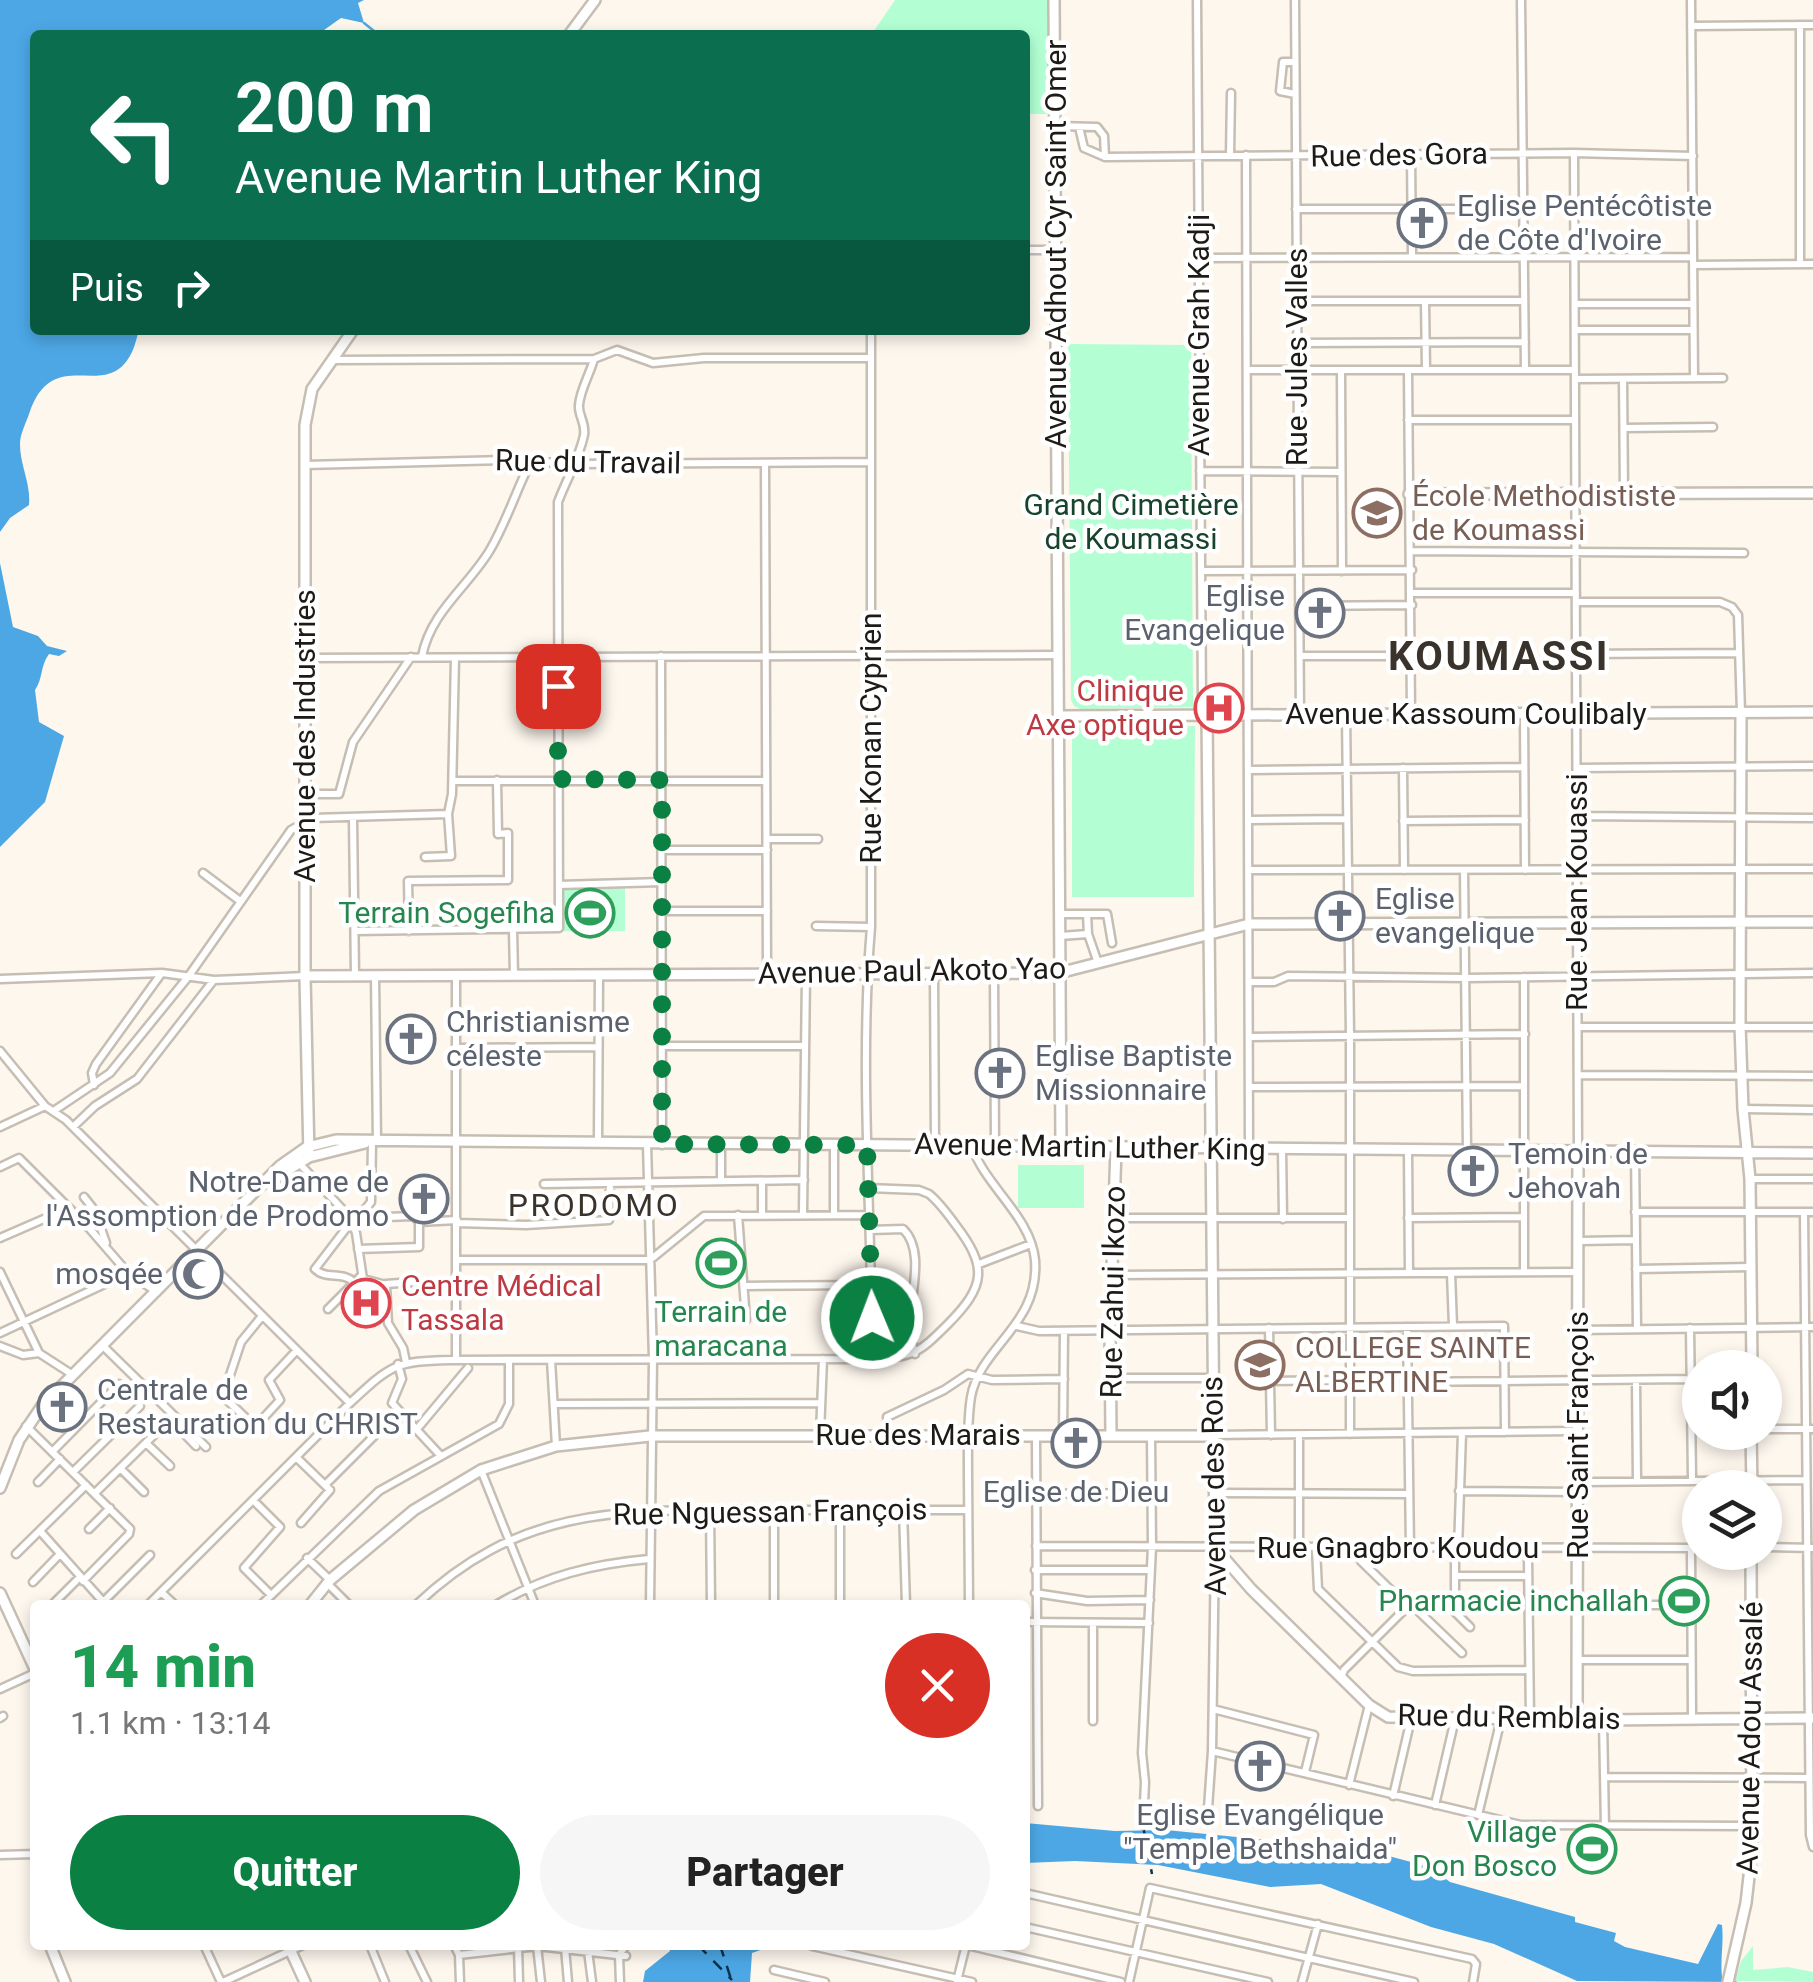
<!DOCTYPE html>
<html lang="fr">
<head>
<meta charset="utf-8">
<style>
  :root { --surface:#fff; --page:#f6f6f6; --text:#222; --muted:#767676; --accent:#0b8043 }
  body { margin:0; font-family:Roboto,sans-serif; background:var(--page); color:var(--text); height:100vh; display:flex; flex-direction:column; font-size:38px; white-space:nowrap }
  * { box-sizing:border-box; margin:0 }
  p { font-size:32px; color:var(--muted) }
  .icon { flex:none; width:55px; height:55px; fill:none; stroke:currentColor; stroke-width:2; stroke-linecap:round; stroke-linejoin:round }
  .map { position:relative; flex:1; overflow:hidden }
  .drawer { position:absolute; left:30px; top:1600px; width:1000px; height:350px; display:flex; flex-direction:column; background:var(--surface); border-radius:10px; box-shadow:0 5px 15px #0003 }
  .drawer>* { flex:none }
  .banner { position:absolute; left:30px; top:30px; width:1000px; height:305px; border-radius:10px; box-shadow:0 5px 15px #0003; background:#0b6e4f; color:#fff; overflow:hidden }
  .fabs { position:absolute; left:1682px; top:1350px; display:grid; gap:20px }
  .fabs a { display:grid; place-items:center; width:100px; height:100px; border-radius:50%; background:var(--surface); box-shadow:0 5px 15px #0003; font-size:50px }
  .pin { position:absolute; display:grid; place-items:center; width:85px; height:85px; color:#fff; margin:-42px; border-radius:20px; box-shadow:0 5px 15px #0006 }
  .me { position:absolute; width:110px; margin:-55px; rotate:359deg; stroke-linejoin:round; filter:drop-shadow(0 0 8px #0008) }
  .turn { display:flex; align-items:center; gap:35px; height:210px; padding:0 40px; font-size:45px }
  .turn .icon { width:130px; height:130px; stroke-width:2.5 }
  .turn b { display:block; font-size:70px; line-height:85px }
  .then { display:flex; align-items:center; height:95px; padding:0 40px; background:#0003; gap:20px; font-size:38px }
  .round { display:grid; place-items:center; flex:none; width:105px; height:105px; border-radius:52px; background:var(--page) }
  .head { display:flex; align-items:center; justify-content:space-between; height:170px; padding:0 40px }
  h1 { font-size:60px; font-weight:800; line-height:75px; color:#1e9e55 }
  .primary-button { display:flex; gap:20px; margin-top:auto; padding:20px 40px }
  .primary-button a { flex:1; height:115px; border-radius:60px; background:var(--accent); color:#fff; font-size:40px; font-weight:800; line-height:115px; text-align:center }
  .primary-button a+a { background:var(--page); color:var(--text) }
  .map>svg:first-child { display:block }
</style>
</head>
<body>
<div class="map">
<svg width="1813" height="1982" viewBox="0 0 1813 1982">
  <rect width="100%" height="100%" fill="#fef7ee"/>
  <!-- green -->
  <path fill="#b3ffd3" d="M895 0H1048L1049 114H1025V35H871Z
    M1068 344 1191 345 1193 707 1081 709 1074 706 1071 700Z
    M1072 725 1195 726 1194 897H1072Z
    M555 888H625V931H555Z
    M1018 1165H1084V1208H1018Z
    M1753 1946V1970L1788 1967 1813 1972V1982L1735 1981 1741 1961Z"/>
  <!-- water -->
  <path fill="#4da7e5" d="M0 0H364L358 3 364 23 341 18 317 35H35V330H139C136 340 134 351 128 359 102 399 52 345 29 414 26 423 20 434 20 444 20 466 31 483 29 505L10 518 0 532Z
    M0 563 13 627 38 636 47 646 67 651 59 656 49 654C40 666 43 679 35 690L39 722 64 736 45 802 0 847Z
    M1025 1823 1115 1831 1166 1830 1366 1850 1430 1867 1450 1882 1575 1917V1922L1616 1933 1614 1941 1625 1947 1698 1964 1718 1924 1722 1925C1724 1943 1720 1959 1722 1977L1738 1982 1577 1981 1494 1944 1431 1927 1321 1884 1270 1887 1158 1865 1075 1861 1025 1863Z
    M668 1945H774L752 1953 750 1982H643L645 1971 670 1951Z"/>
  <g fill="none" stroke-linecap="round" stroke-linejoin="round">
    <!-- stream -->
    <path stroke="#4da7e5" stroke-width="2.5" d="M364 23 379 35"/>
    <!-- ferry -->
    <path stroke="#0b324b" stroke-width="2.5" stroke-dasharray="12 10" stroke-linecap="butt" d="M1143 1826 1152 1874
      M698 1945 732 1980
      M720 1945 731 1979"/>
    <!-- street casing -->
    <g stroke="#c6beb3" stroke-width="11">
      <path id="street" d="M1197 0 1202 703 1207 715
        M1295 0 1300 715
        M1521 0 1525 370
        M1691 0 1694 378
        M1691 26 1813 25
        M1295 62H1283L1280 91 1295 94
        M1056 126 1097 127 1104 136 1105 157
        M1079 127 1084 148 1105 157 1574 153 1693 156
        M1574 153 1578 1151
        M1411 154 1412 257
        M1246 155 1249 1148
        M1230 156 1231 93
        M1296 209H1523
        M1574 211H1693
        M1025 250H1056
        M1198 258 1693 257
        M1800 264V25
        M1693 265 1813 264
        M1297 301H1524
        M1425 301 1426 370
        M1575 304H1693
        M871 330V927C859 1070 872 1215 872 1359
        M1575 330H1693
        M1297 343 1525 342
        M332 360 594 359 617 350 653 363 704 358H871
        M1247 370H1575
        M1341 370 1342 571
        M1408 370 1411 714
        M1575 379 1723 378
        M1623 379 1624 494
        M1408 420H1575
        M1624 428 1713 427
        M765 464 767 974
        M305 465 505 460 577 464 871 462
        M1200 471 1341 472
        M1412 551 1744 553
        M1201 571 1412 570
        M1412 593H1576
        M1576 602H1720L1732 607 1738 615 1741 713
        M1299 606 1412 605
        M1576 654 1739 653
        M422 656C431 611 468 587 490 550 506 523 516 491 530 463
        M661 656 662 1145
        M1300 656H1411
        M305 658 1058 655
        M1346 714 1350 1036V1434
        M1524 714 1525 870
        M1403 768 1404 870
        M1577 768 1813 766
        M1248 770 1524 767
        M453 781H766
        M306 799 313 794H339L353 742 411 657
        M1577 816 1813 818
        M353 818 355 976
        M1249 820 1347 819
        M1403 821 1525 820
        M767 839H818
        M662 850H767
        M425 857 451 856 448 814
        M1249 870 1813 869
        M1464 870 1467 1149
        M203 873 240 901
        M559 885 662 882
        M662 911H767
        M1059 914H1107L1112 943
        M1087 914 1088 934 1098 963
        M816 926 871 927
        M513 929 514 976
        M355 931 559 928 558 502C567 478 579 459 584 435 586 422 578 416 579 405 580 390 590 374 594 359
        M409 931 408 881 508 880V833L498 834 497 780
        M1060 936 1088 934
        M994 973 995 1146
        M934 974 935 1145
        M375 975 377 1142
        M1524 977V1272
        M0 979 162 973 214 980 305 976
        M1249 982H1274L1288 976 1466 978 1813 973
        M1578 1027H1813
        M1249 1037 1525 1034
        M662 1046H804
        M457 1048 598 1047
        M0 1051 45 1106 66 1120 350 1403
        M1579 1075 1813 1076
        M94 1085 92 1073 96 1064 161 974
        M1249 1087 1524 1086
        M1743 1109 1813 1110
        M55 1110 110 1073 188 977 291 830 313 818 448 814 452 794 455 658
        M0 1127 45 1106
        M73 1127 95 1106 137 1079 213 981
        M598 1143 599 975
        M647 1144 653 1359 650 1605
        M721 1145V1181
        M834 1146V1215
        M1282 1149 1283 1219
        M1408 1150 1409 1273
        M1635 1151 1637 1329
        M299 1163 344 1211 362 1213 371 1202 372 1142
        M0 1167 19 1158 89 1228 128 1273 157 1292
        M1750 1179H1813
        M762 1181V1215
        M544 1184 804 1180
        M84 1197 95 1211 106 1243
        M1635 1212H1813
        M1804 1212 1810 1835 1813 1847
        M348 1213 356 1233 363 1279 386 1285 388 1323 403 1348 406 1362
        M803 1213 806 975
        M738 1215 746 1320
        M386 1217 414 1216 419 1222
        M1115 1218H1349
        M1408 1218 1524 1217
        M351 1222 315 1269C326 1280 342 1271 354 1282
        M457 1223 526 1225 609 1220 610 1184
        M870 1230 903 1229C927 1252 908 1300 910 1330 910 1338 913 1346 915 1354
        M0 1238 69 1208
        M1579 1241 1636 1240
        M358 1249 419 1247V1222L457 1220
        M458 1260H650L704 1216 869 1215
        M979 1264 1031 1244
        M1636 1269 1751 1267
        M0 1272 39 1353 73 1375
        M1451 1273 1453 1326
        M1111 1275 1578 1272
        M386 1284 414 1282
        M746 1286 872 1285
        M328 1309 362 1275
        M262 1316 241 1342 223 1396 255 1427 280 1400 269 1380 297 1350
        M872 1320 911 1318
        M1017 1326 1039 1331 1504 1326 1505 1432
        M1407 1327 1410 1549
        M1269 1328 1271 1435
        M1690 1328 1692 1479
        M1579 1330 1813 1327
        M0 1333 128 1273
        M0 1346 23 1355 39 1353
        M103 1346 206 1447
        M456 1360V975
        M551 1360 556 1446
        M398 1364 402 1379 392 1403 440 1455
        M1111 1378H1213
        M1636 1380 1637 1480
        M1270 1381 1350 1380
        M1408 1382 1691 1379
        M555 1404 821 1403
        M26 1426 130 1529 129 1534 83 1581
        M417 1429 468 1368
        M1765 1429H1813
        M820 1434 823 1359
        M888 1435 887 1417 944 1390 968 1374 992 1380 1064 1379
        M1063 1435 1064 1331
        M1214 1435 1577 1431
        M1036 1436 1038 1806
        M146 1443 170 1466
        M52 1452 119 1384
        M296 1457 330 1490 301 1523
        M120 1468 144 1492
        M481 1470 535 1605
        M73 1472 140 1406
        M38 1482 60 1459
        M1578 1482 1806 1480
        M326 1484 399 1411
        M1459 1491 1578 1492
        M95 1493 170 1419 196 1446
        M1215 1493 1408 1494
        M1036 1494 1152 1493
        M254 1501 280 1527 244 1568 271 1595
        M710 1510 711 1605
        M774 1510V1605
        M840 1510V1605
        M903 1510 906 1605
        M89 1529 110 1508
        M40 1531 106 1605
        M1036 1546 1700 1548
        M1765 1547 1813 1548
        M1691 1548 1692 1719
        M1299 1549V1435
        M1316 1549 1318 1589 1398 1667 1413 1671 1529 1670
        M1458 1549 1462 1433
        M16 1554 86 1485
        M307 1558 330 1580
        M1361 1561 1407 1606
        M1035 1570H1151
        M1455 1576H1528
        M33 1582 60 1554
        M327 1583 349 1605
        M161 1592 175 1605
        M1035 1593 1087 1601 1150 1600
        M1455 1597V1558
        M103 1602 150 1555
        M1411 1604 1462 1653
        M52 1605 80 1577
        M148 1605 350 1403C391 1365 395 1361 451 1360L872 1359C912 1358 919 1353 947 1325 986 1286 988 1267 955 1224 947 1213 939 1202 929 1194L919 1190 868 1188
        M261 1605 379 1491 499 1424 509 1404V1361
        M416 1605C522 1504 625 1510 760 1510 830 1510 899 1510 968 1510
        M496 1605C544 1576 593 1564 649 1559
        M969 1605C969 1561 968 1518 968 1474 968 1449 967 1422 971 1397 980 1346 1040 1325 1035 1260 1031 1217 986 1187 972 1147
        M1577 1605H1691
        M1025 1622 1149 1623
        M1093 1623V1721
        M1577 1660H1691
        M1341 1678 1344 1670 1411 1603 1440 1597 1470 1627
        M0 1689 35 1673
        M1213 1709 1314 1735 1305 1772
        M0 1718 3 1716
        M1530 1719 1528 1557 1531 1548
        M1603 1720 1605 1827
        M1212 1751 1521 1825 1752 1826
        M1604 1777 1808 1778
        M1349 1785 1369 1705
        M1393 1796 1411 1719
        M1435 1805 1455 1719
        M1478 1815 1501 1719
        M1207 1823 1212 1751 1215 1548
        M1143 1825 1145 1782 1142 1753 1152 1547 1151 1436
        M0 1855 35 1854
        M1025 1893 1414 1982
        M1025 1927 1268 1982
        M204 1945 221 1982
        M370 1945 385 1982
        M409 1945 427 1982
        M454 1945 459 1955 460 1982
        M967 1945 1121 1982
        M518 1946 519 1982
        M537 1946 541 1982
        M812 1946 972 1982
        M565 1948 568 1982
        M588 1951 592 1982
        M459 1955 537 1946 626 1956
        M774 1970 825 1982
        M957 1981 966 1945
        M223 1982 303 1945
        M620 1982 619 1955 626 1945
        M1129 1982 1150 1888 1472 1959 1476 1964 1473 1982
        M1302 1982 1318 1924"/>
    </g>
    <!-- secondary casing -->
    <g stroke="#c6beb3" stroke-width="14">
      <path id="secondary" d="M1054 0 1061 1147
        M569 35 595 0
        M1409 494 1813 493
        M1741 713 1740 1025 1743 1109 1750 1179 1752 1368
        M1207 715 1215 1546 1218 1551 1251 1589 1369 1705 1388 1717 1603 1720 1813 1718
        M1059 716 1813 712
        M305 976 1059 973 1249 924 1813 922
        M309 1157 305 976V425L312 389 353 330
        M274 1179 309 1157 365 1143
        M1751 1432 1752 1488
        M1111 1436 1110 1330 1116 1148
        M0 1488 19 1440 42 1406 280 1166 307 1147 336 1140 1813 1153
        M0 1593 35 1669
        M310 1605 330 1580 414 1510 481 1470 556 1446 650 1436H1214
        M1577 1720 1578 1151
        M50 1945 65 1982
        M288 1945 305 1982
        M1728 1982 1746 1903 1752 1850 1751 1552"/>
    </g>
    <!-- street -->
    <use href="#street" stroke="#fff" stroke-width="6"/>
    <!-- secondary -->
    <use href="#secondary" stroke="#fff" stroke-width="9"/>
  </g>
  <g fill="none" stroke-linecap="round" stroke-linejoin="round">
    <!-- route -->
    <path stroke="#0b8043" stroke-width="18" stroke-dasharray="0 32.4" d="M558 686V779L662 780V1144L867 1145 872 1318"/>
  </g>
  <!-- icons -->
  <defs>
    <g id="church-ring" transform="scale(2.5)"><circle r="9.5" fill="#fff" stroke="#6b7280" stroke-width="1.5"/><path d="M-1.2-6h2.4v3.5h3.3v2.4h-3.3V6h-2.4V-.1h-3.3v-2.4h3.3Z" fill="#6b7280"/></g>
    <g id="university-ring" transform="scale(2.5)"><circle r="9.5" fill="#fff" stroke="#8d6e63" stroke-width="1.5"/><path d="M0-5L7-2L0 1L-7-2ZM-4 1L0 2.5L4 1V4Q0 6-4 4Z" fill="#8d6e63"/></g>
    <g id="hospital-ring" transform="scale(2.5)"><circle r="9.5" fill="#fff" stroke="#e0444e" stroke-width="1.5"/><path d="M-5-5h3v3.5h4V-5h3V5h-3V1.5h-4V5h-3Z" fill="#e0444e"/></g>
    <g id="stadium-ring" transform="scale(2.5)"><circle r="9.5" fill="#fff" stroke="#2e9e5b" stroke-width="1.5"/><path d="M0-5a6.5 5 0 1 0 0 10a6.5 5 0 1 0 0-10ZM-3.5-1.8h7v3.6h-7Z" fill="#2e9e5b"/></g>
    <g id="mosque-ring" transform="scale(2.5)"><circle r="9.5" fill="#fff" stroke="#6b7280" stroke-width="1.5"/><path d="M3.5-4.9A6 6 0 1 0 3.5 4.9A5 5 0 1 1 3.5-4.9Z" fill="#6b7280"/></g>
  </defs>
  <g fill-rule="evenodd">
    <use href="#church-ring" x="1422" y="223"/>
    <use href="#university-ring" x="1377" y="513"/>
    <use href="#church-ring" x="1320" y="613"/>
    <use href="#hospital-ring" x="1219" y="708"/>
    <use href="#stadium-ring" x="590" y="913"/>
    <use href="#church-ring" x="1340" y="916"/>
    <use href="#church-ring" x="411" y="1039"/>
    <use href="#church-ring" x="1000" y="1073"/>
    <use href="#church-ring" x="1473" y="1171"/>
    <use href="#church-ring" x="424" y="1199"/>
    <use href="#stadium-ring" x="721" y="1263"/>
    <use href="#mosque-ring" x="198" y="1274"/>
    <use href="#hospital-ring" x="366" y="1303"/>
    <use href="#university-ring" x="1260" y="1365"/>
    <use href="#church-ring" x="62" y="1407"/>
    <use href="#church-ring" x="1076" y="1443"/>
    <use href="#stadium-ring" x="1684" y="1601"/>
    <use href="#church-ring" x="1260" y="1766"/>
    <use href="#stadium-ring" x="1592" y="1849"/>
  </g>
  <g text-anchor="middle" stroke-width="9" stroke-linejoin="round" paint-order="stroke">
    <!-- street labels -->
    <g font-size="30" fill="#1e1b17" stroke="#fff">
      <text transform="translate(1399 155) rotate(-1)" y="10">Rue des Gora</text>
      <text transform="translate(1056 244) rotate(-90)" y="10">Avenue Adhout Cyr Saint Omer</text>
      <text transform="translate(1199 335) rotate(-90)" y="10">Avenue Grah Kadji</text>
      <text transform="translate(1297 357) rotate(-90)" y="10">Rue Jules Valles</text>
      <text transform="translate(588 462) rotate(1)" y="10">Rue du Travail</text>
      <text x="1466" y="724">Avenue Kassoum Coulibaly</text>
      <text transform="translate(305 736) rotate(-90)" y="10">Avenue des Industries</text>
      <text transform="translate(871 738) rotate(-90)" y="10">Rue Konan Cyprien</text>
      <text transform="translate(1577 892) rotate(-90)" y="10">Rue Jean Kouassi</text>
      <text transform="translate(912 971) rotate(-1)" y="10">Avenue Paul Akoto Yao</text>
      <text transform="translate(1090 1147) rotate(1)" y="10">Avenue Martin Luther King</text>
      <text transform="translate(1113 1292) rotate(-89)" y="10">Rue Zahui Ikozo</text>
      <text x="918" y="1445">Rue des Marais</text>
      <text transform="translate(1578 1435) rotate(-90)" y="10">Rue Saint François</text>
      <text transform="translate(1214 1486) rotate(-91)" y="10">Avenue des Rois</text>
      <text transform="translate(770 1512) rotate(-1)" y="10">Rue Nguessan François</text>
      <text x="1398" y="1558">Rue Gnagbro Koudou</text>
      <text transform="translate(1509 1717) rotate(1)" y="10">Rue du Remblais</text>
      <text transform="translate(1750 1738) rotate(-89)" y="10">Avenue Adou Assalé</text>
    </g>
    <!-- worship labels -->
    <g font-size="30" fill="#5b616d" stroke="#fff" text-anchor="start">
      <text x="1457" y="216">Eglise Pentécôtiste<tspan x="1457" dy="34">de Côte d'Ivoire</tspan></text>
      <text x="1285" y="606" text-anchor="end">Eglise<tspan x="1285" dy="34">Evangelique</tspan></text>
      <text x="1375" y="909">Eglise<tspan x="1375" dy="34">evangelique</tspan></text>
      <text x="446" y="1032">Christianisme<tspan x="446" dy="34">céleste</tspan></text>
      <text x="1035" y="1066">Eglise Baptiste<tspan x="1035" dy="34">Missionnaire</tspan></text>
      <text x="1508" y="1164">Temoin de<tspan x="1508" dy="34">Jehovah</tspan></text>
      <text x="389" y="1192" text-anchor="end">Notre-Dame de<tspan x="389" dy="34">l'Assomption de Prodomo</tspan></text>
      <text x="163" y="1284" text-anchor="end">mosqée</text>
      <text x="97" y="1400">Centrale de<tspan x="97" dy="34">Restauration du CHRIST</tspan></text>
      <text x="1076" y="1502" text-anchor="middle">Eglise de Dieu</text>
      <text x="1260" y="1825" text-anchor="middle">Eglise Evangélique<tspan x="1260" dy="34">"Temple Bethshaida"</tspan></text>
    </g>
    <!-- education labels -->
    <g font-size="30" fill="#785e54" stroke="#fff" text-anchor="start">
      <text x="1412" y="506">École Methodististe<tspan x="1412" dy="34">de Koumassi</tspan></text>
      <text x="1295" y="1358">COLLEGE SAINTE<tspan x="1295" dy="34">ALBERTINE</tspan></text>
    </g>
    <!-- park labels -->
    <g font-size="30" fill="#18432d" stroke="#fff">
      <text x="1131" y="515">Grand Cimetière<tspan x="1131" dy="34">de Koumassi</tspan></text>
    </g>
    <!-- health labels -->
    <g font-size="30" fill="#be3a42" stroke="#fff" text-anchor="end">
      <text x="1184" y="701">Clinique<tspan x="1184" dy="34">Axe optique</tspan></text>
      <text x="401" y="1296" text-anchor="start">Centre Médical<tspan x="401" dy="34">Tassala</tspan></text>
    </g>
    <!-- leisure labels -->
    <g font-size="30" fill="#27864d" stroke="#fff" text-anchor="end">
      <text x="555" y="923">Terrain Sogefiha</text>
      <text x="721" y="1322" text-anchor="middle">Terrain de<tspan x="721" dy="34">maracana</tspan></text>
      <text x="1649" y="1611">Pharmacie inchallah</text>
      <text x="1557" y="1842">Village<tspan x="1557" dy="34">Don Bosco</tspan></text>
    </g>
    <!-- neighbourhood labels -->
    <g font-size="32" letter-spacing="2.5" fill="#3a332b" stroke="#fff">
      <text x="594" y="1216">PRODOMO</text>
    </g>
    <!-- district labels -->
    <g font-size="40" font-weight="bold" letter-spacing="2.5" fill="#3a332b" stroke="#fff">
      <text x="1499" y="670">KOUMASSI</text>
    </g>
  </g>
</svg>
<div class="fabs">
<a><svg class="icon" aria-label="sound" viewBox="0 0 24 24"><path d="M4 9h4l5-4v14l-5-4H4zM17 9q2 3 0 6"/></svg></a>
<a><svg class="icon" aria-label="layers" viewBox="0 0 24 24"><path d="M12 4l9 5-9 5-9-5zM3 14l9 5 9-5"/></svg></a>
</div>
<div class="pin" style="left:558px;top:686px;background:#d93025"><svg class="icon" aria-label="arrive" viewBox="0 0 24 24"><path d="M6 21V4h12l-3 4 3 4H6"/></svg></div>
<svg class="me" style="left:872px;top:1318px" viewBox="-20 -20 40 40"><circle r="17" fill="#0b8043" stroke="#fff" stroke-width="3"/><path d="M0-11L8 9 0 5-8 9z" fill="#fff"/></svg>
<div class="banner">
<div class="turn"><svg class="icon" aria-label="left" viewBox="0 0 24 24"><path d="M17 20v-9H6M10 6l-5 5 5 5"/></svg><div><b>200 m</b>Avenue Martin Luther King</div></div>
<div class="then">Puis<svg class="icon" aria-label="right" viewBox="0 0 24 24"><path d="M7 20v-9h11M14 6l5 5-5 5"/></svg></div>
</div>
<section class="drawer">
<div class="head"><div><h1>14 min</h1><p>1.1 km · 13:14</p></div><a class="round" style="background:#d93025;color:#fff"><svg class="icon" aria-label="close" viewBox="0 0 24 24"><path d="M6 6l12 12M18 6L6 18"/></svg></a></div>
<div class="primary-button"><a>Quitter</a><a>Partager</a></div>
</section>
</div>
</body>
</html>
